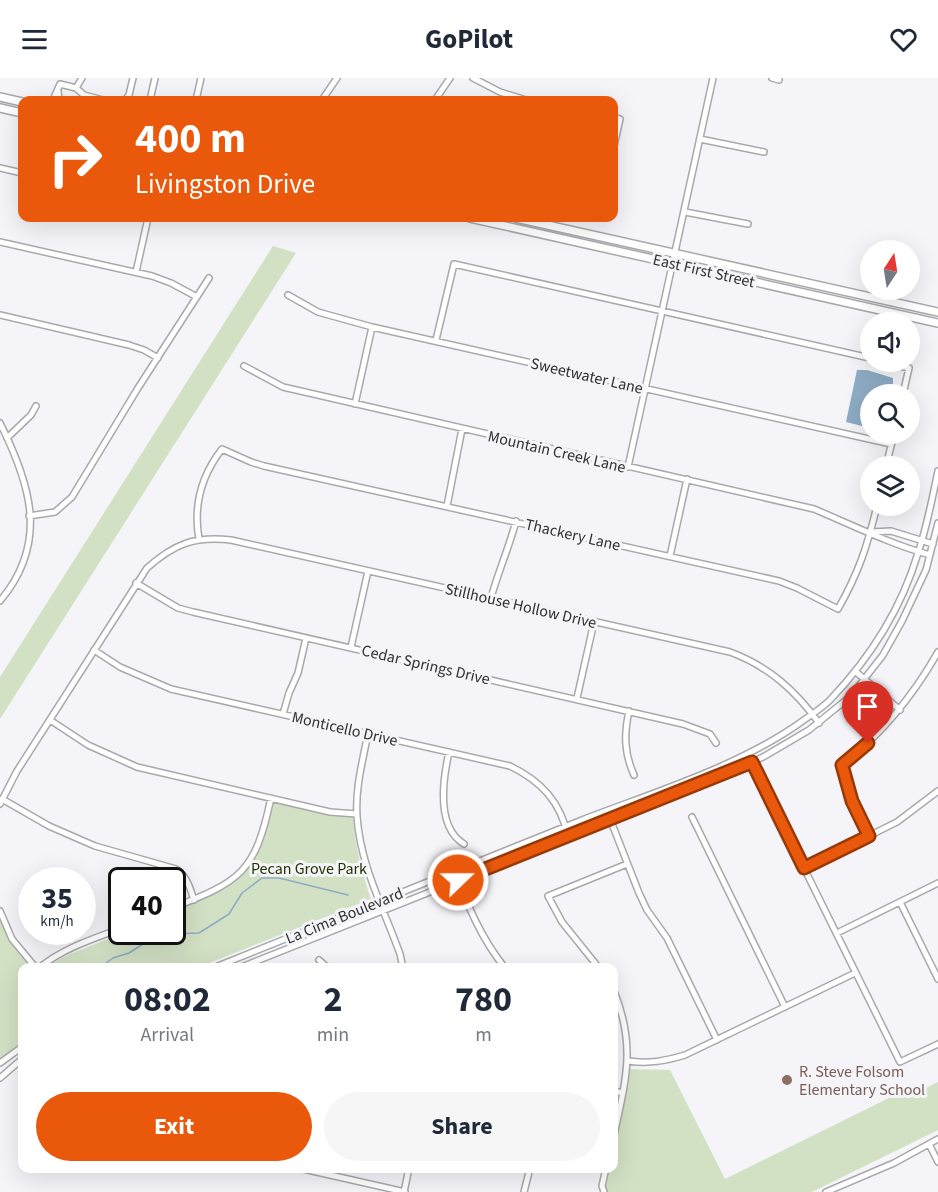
<!DOCTYPE html>
<html lang="en">
<head>
<meta charset="utf-8">
<style>
  :root { --surface:#fff; --page:#f6f6f7; --text:#1f2937; --muted:#747a83; --accent:#ea580c }
  body { margin:0; font-family:"Source Sans 3",sans-serif; background:var(--page); color:var(--text); height:100vh; display:flex; flex-direction:column; font-size:22px; white-space:nowrap }
  * { box-sizing:border-box; margin:0 }
  p { font-size:20px; color:var(--muted) }
  .icon { flex:none; width:33px; height:33px; fill:none; stroke:currentColor; stroke-width:2; stroke-linecap:round; stroke-linejoin:round }
  .map { position:relative; flex:1; overflow:hidden }
  .panel { position:absolute; left:18px; top:885px; width:600px; height:210px; display:flex; flex-direction:column; background:var(--surface); border-radius:12px; box-shadow:0 6px 24px #0002 }
  .panel>* { flex:none }
  .banner { position:absolute; left:18px; top:18px; width:600px; height:126px; border-radius:12px; box-shadow:0 6px 24px #0002; background:#ea580c; color:#fff; overflow:hidden }
  .needle { width:39px; rotate:12deg }
  .tools { position:absolute; left:860px; top:162px; display:grid; gap:12px }
  .tools a { display:grid; place-items:center; width:60px; height:60px; border-radius:50%; background:var(--surface); box-shadow:0 6px 24px #0002; font-size:30px }
  .speed { position:absolute; left:18px; top:789px; display:flex; gap:12px; font-size:30px; font-weight:700; text-align:center }
  .speed>* { display:grid; place-content:center; width:78px; height:78px; border-radius:50%; background:var(--surface); box-shadow:0 6px 24px #0002; line-height:1 }
  .speed small { font-size:15px; font-weight:400 }
  .speed .limit { border:3px solid #111; border-radius:9px; background:#fff; color:#111 }
  .pin { position:absolute; display:grid; place-items:center; width:51px; height:51px; color:#fff; margin:-62px -26px; border-radius:50% 50% 50% 0; rotate:-45deg; box-shadow:0 0 6px #0007 }
  .pin .icon { rotate:45deg }
  .me { position:absolute; width:66px; margin:-33px; rotate:68deg; stroke-linejoin:round; filter:drop-shadow(0 0 4px #0008) }
  .turn { display:flex; align-items:center; gap:21px; height:126px; padding:0 18px; font-size:27px }
  .turn .icon { width:78px; height:78px; stroke-width:2.5 }
  .turn b { display:block; font-size:42px; line-height:51px }
  .eta { display:flex; justify-content:space-evenly; align-items:center; height:102px; text-align:center }
  .eta b { font-size:36px; font-weight:700; line-height:42px }
  .button { display:flex; gap:12px; margin-top:auto; padding:12px 18px }
  .button a { flex:1; height:69px; border-radius:36px; background:var(--accent); color:#fff; font-size:24px; font-weight:700; line-height:69px; text-align:center }
  .button a+a { background:var(--page); color:var(--text) }
  header { display:flex; justify-content:space-between; align-items:center; height:78px; padding:0 18px; background:var(--surface); font-size:27px; font-weight:700 }
  .map>svg:first-child { display:block }
</style>
</head>
<body>
<header><svg class="icon" aria-label="menu" viewBox="0 0 24 24"><path d="M4 6h16M4 12h16M4 18h16"/></svg>GoPilot<svg class="icon" aria-label="heart" viewBox="0 0 24 24"><path d="M12 20l-8-8c-3-5 5-10 8-4 3-6 11-1 8 4z"/></svg></header>
<div class="map">
<svg width="938" height="1114" viewBox="0 0 938 1114">
  <rect width="100%" height="100%" fill="#f5f4f8"/>
  <!-- green -->
  <path fill="#d2e1c4" d="M273 168 296 175 0 641V599Z
    M274 725 331 737 353 739C355 767 362 795 371 821L199 889H45L68 877 125 854H172L173 834C242 805 255 800 274 725Z
    M0 843 14 869 31 889 22 890V964L0 981Z
    M629 991 670 992 725 1101 903 1013 918 1014 938 1004V1052L812 1114H605L609 1091 614 1090V1069Z"/>
  <!-- water -->
  <path fill="#8eacc5" d="M857 292H867L893 300V316H870V350L846 344Z"/>
  <g fill="none" stroke-linecap="round" stroke-linejoin="round">
    <!-- stream -->
    <path stroke="#8eacc5" stroke-width="1.5" d="M99 890 113 880 129 875 143 866 157 859 166 856 199 855 229 836 242 815 262 800H279L348 817"/>
    <!-- minor casing -->
    <g stroke="#a9a8ac" stroke-width="8">
      <path id="minor" d="M473 0 500 14 526 22
        M772 0 779 2V0
        M76 10 82 0
        M58 13 59 22
        M53 22 60 6 76 10 84 17 103 22
        M125 22 129 17 133 0
        M150 22 155 0
        M196 22 201 0
        M322 22 337 0
        M435 22 450 0
        M614 39 620 41 614 68
        M700 61 764 74
        M0 90 22 95
        M685 134 748 146
        M0 164 152 198 171 205 197 219
        M136 194 148 140
        M288 217 318 234 372 249 891 366
        M0 237 129 267 144 272 158 280
        M436 262 454 186 870 280
        M883 284 909 290 903 316
        M244 288 283 309 814 431C852 447 890 466 930 477
        M355 326 372 249
        M0 345C31 407 49 465 0 523
        M7 360 31 337 36 328
        M886 388 894 356
        M628 389 713 0
        M447 428 462 351
        M29 438 55 434 72 419 138 310 209 200
        M871 454 891 453 933 466
        M199 461C193 427 201 398 222 371L251 384 264 388 779 503 797 510 838 531C859 494 867 469 877 428
        M670 478 687 401
        M136 505 178 530 193 534 683 646 710 656 716 665
        M491 520C498 494 509 470 516 443
        M351 569 368 493
        M94 572 120 589 171 611 510 688C541 703 561 724 568 759
        M855 593 900 632
        M577 620 594 544
        M629 633C624 656 624 675 634 697
        M283 636 289 615 298 595 306 560
        M50 642 88 667 137 689 330 734 357 736
        M368 655C363 682 355 710 357 738 360 787 384 831 400 876L403 890
        M449 674C443 701 436 749 464 766
        M751 683 900 984 938 966
        M2 721 49 748 95 768 176 791C187 798 190 810 194 822
        M0 726 17 693 147 490C174 466 194 458 231 462L730 574C768 588 795 612 819 645
        M607 733 639 815 647 832 667 860 717 962
        M692 739 785 929
        M869 758 852 723 842 687C882 656 913 618 938 574
        M804 790 897 744 938 713
        M455 792C467 827 481 860 505 890
        M900 824 938 901
        M172 830C242 803 255 794 271 720
        M0 833 12 861 36 890
        M837 855 938 805
        M319 882 328 890
        M39 890C63 870 93 861 122 850
        M213 890C336 841 459 791 582 742 654 714 741 688 804 642 812 636 822 630 830 622 870 580 901 532 918 475 927 449 932 421 938 393
        M239 890 729 695 763 679 809 652 851 618 883 577 902 543 926 492 938 445
        M599 890 562 844 548 818 627 786
        M614 913C636 968 626 1001 614 1057
        M628 983C649 986 665 983 685 977L855 895
        M0 985 22 969
        M0 1000 22 981
        M614 1013 623 1015
        M929 1066 938 1084
        M299 1090 405 1114
        M404 1114 409 1090
        M524 1114 530 1090
        M604 1114 602 1108 606 1090
        M826 1114 894 1085 938 1061"/>
    </g>
    <!-- major casing -->
    <g stroke="#a9a8ac" stroke-width="10">
      <path id="major" d="M0 19 22 24
        M0 30 22 35
        M470 140 938 245
        M516 140 938 234"/>
    </g>
    <!-- minor -->
    <use href="#minor" stroke="#fff" stroke-width="5"/>
    <!-- major -->
    <use href="#major" stroke="#fff" stroke-width="7"/>
  </g>
  <g fill="none" stroke-linecap="round" stroke-linejoin="round">
    <!-- route casing -->
    <g stroke="#983908" stroke-width="15">
      <path id="route" d="M458 802 752 684 804 790 869 758 852 723 842 687 868 665"/>
    </g>
    <!-- route -->
    <use href="#route" stroke="#ea580c" stroke-width="10"/>
  </g>
  <!-- markers -->
  <circle fill="#8d6e63" stroke="#f5f4f8" stroke-width="2" cx="787" cy="1002" r="6"/>
  <g text-anchor="middle" stroke-width="6" stroke-linejoin="round" paint-order="stroke">
    <!-- street labels -->
    <g font-size="16" fill="#303031" stroke="#f5f4f8">
      <text transform="translate(704 192) rotate(13)" y="6">East First Street</text>
      <text transform="translate(587 297) rotate(13)" y="6">Sweetwater Lane</text>
      <text transform="translate(557 373) rotate(13)" y="6">Mountain Creek Lane</text>
      <text transform="translate(573 456) rotate(13)" y="6">Thackery Lane</text>
      <text transform="translate(521 527) rotate(13)" y="6">Stillhouse Hollow Drive</text>
      <text transform="translate(426 586) rotate(13)" y="6">Cedar Springs Drive</text>
      <text transform="translate(345 650) rotate(13)" y="6">Monticello Drive</text>
      <text transform="translate(344 837) rotate(-22)" y="6">La Cima Boulevard</text>
    </g>
    <!-- park labels -->
    <g font-size="16" fill="#203502" stroke="#f5f4f8">
      <text x="309" y="796">Pecan Grove Park</text>
    </g>
    <!-- education labels -->
    <g font-size="16" fill="#785e54" stroke="#f5f4f8" text-anchor="start">
      <text x="799" y="999">R. Steve Folsom<tspan x="799" dy="18">Elementary School</tspan></text>
    </g>
  </g>
</svg>
<div class="tools">
<a><svg class="needle" viewBox="-14 -14 28 28"><path d="M0-13l5 13h-10z" fill="#e53935"/><path d="M0 13l5-13h-10z" fill="#747a83"/></svg></a>
<a><svg class="icon" aria-label="sound" viewBox="0 0 24 24"><path d="M4 9h4l5-4v14l-5-4H4zM17 9q2 3 0 6"/></svg></a>
<a><svg class="icon" aria-label="search" viewBox="0 0 24 24"><circle cx="10" cy="10" r="6"/><path d="M15 15l6 6"/></svg></a>
<a><svg class="icon" aria-label="layers" viewBox="0 0 24 24"><path d="M12 4l9 5-9 5-9-5zM3 14l9 5 9-5"/></svg></a>
</div>
<div class="speed"><div>35<small>km/h</small></div><div class="limit">40</div></div>
<div class="pin" style="left:868px;top:665px;background:#d93025"><svg class="icon" aria-label="arrive" viewBox="0 0 24 24"><path d="M6 21V4h12l-3 4 3 4H6"/></svg></div>
<svg class="me" style="left:458px;top:802px" viewBox="-20 -20 40 40"><circle r="17" fill="#ea580c" stroke="#fff" stroke-width="3"/><path d="M0-11L8 9 0 5-8 9z" fill="#fff"/></svg>
<div class="banner">
<div class="turn"><svg class="icon" aria-label="right" viewBox="0 0 24 24"><path d="M7 20v-9h11M14 6l5 5-5 5"/></svg><div><b>400 m</b>Livingston Drive</div></div>
</div>
<section class="panel">
<div class="eta">
<div><b>08:02</b><p>Arrival</p></div>
<div><b>2</b><p>min</p></div>
<div><b>780</b><p>m</p></div>
</div>
<div class="button"><a>Exit</a><a>Share</a></div>
</section>
</div>
</body>
</html>
